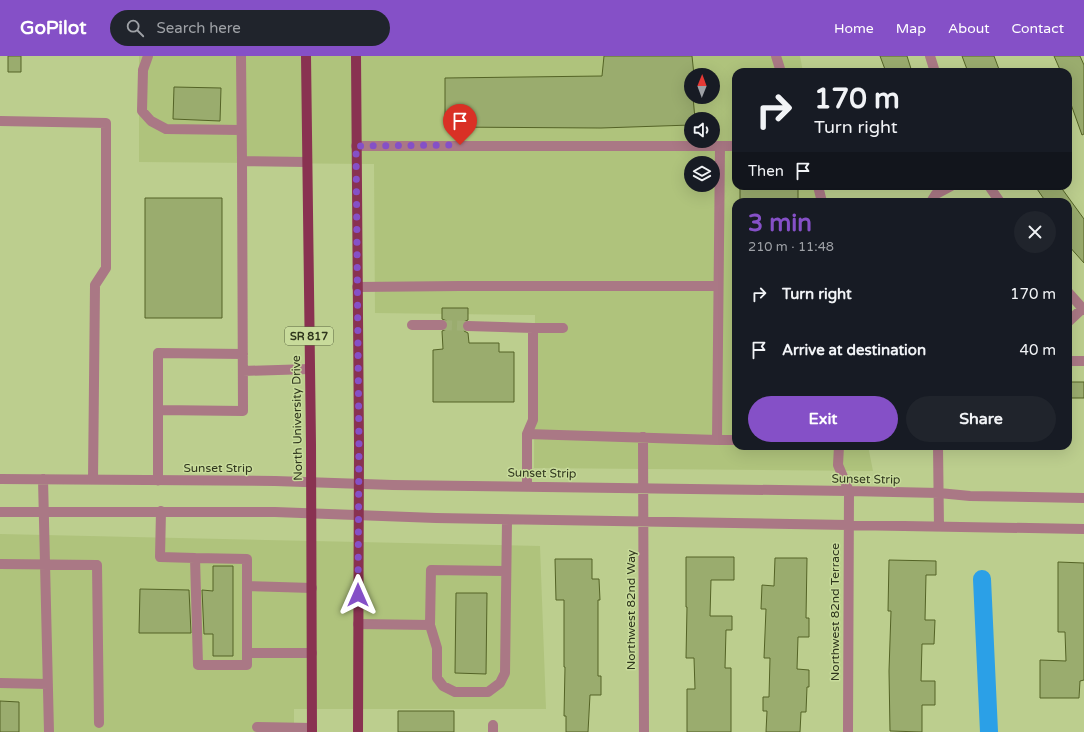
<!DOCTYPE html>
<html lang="en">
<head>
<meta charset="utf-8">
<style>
  :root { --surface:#171b24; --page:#20242c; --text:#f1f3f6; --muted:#9ea1a6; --accent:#8550c7 }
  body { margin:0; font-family:"Varela Round",sans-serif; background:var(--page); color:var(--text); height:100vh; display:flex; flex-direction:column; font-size:15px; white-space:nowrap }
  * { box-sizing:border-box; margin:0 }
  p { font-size:13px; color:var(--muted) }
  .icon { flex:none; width:22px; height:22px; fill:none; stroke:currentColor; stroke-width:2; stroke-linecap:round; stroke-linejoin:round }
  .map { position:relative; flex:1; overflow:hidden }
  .details { position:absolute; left:732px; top:142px; width:340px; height:252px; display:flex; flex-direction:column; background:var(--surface); border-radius:12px; box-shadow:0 4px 16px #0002 }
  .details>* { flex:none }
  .guide { position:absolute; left:732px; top:12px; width:340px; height:122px; border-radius:12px; box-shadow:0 4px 16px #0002; background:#171b24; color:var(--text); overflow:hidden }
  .needle { width:26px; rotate:1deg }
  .controls { position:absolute; left:684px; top:12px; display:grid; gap:8px }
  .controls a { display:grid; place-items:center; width:36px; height:36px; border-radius:50%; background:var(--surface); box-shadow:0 4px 16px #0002; font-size:20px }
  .pin { position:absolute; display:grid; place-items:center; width:34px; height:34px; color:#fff; margin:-41px -17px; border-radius:50% 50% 50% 0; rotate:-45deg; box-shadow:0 0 4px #0007 }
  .pin .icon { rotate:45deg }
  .me { position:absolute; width:44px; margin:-22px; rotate:0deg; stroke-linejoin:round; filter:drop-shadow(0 0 3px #0008) }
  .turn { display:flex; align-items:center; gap:14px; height:84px; padding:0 16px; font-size:18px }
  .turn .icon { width:52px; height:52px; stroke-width:2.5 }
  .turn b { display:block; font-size:28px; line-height:34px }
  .then { display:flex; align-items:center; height:38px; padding:0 16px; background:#0003; gap:8px; font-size:15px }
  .round { display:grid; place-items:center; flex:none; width:42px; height:42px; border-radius:21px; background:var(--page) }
  .head { display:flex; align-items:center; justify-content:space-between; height:68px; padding:0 16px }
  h1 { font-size:24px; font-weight:700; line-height:30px; color:var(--accent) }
  .action { display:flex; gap:8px; margin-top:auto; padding:8px 16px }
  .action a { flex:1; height:46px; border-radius:24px; background:var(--accent); color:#fff; font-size:16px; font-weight:700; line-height:46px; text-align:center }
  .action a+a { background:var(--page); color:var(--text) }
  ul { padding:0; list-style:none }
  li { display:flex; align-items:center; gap:12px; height:56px; padding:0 16px }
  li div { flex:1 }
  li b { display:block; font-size:15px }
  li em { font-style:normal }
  header { display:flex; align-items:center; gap:24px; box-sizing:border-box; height:56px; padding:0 20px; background:var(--accent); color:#fff }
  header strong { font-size:19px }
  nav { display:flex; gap:22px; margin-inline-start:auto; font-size:14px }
  .search { width:280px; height:36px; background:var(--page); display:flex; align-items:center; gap:10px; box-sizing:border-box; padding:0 14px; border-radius:22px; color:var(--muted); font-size:15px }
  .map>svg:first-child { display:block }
</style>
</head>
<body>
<header>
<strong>GoPilot</strong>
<div class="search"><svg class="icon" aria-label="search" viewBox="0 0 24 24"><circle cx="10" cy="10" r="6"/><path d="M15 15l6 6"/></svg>Search here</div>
<nav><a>Home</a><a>Map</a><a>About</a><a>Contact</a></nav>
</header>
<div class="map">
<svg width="1084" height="676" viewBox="0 0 1084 676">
  <rect width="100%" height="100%" fill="#bcce8e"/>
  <!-- built -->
  <path fill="#afc37c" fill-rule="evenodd" d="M139 0H800L803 16H736V130H823L826 146H736V390H868L873 415 534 412 535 259 375 257 374 108 139 106ZM691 19H713V41H691ZM691 63H713V85H691ZM691 107H713V129H691Z
    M0 478 540 490 546 653H294V676H0Z"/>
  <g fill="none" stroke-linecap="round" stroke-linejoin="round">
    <!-- canal -->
    <path stroke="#2ba0e7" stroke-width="18" d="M982 523 989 676"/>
  </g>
  <!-- building -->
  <path fill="#9aac6e" stroke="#546326" d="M8 0H21V16H8Z
    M604 0H692L694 19H691V41H693L695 63H691V69L601 72 445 71V22L602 20Z
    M880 0H907L912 16H886Z
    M962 0H994L1000 16H968Z
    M1054 0H1080L1084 9V78L1082 79 1068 40V16H1061Z
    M174 31 221 32 220 65 173 63Z
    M740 130H798V146H740Z
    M1035 130H1060L1084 163V207L1068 189V146H1046Z
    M145 142H222V262H145Z
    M442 252H468V264L463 266 462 270 464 275 468 277 469 287H499V296H514V346H433V294L443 293 442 275 447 273 448 269 447 265 442 263Z
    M1068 326H1084V342H1068Z
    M686 501H734V524H711L710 560H732V574H726L725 612H731V676H687V633H695L694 602H686L687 551H686Z
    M775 502H807L806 562H809V581H798L797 613 809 614V631H807L806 656H801L800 676H766L767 655H763V641H769L770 602H764L766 553H761L762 529 774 530Z
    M555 503H592V523H599L600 544H598V620H601V639H590L588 676H566V660H564L565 611H564V544H556Z
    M889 504 936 505V519H926L925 564H935L934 588H922L921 625H935V649H922V676L890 675 889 615 891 555H888Z
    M1058 506 1084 507V624L1080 625 1079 642H1040V604L1066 605 1065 576H1058Z
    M213 510H233V600H213V578H204L202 534 213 535Z
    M140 533 189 534 191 577H139Z
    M456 537H487L486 618 455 617Z
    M0 645 19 646V676H0Z
    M398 655H454V676H398Z"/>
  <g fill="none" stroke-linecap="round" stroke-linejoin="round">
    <!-- minor-tunnel -->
    <path stroke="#a0b077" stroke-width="10" stroke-dasharray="10 5" stroke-linecap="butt" d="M442 269 468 270"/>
    <!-- minor -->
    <path stroke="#aa7885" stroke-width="10" d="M148 0 143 14 142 55 151 65 166 73 241 74
      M241 0 242 105 307 106
      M776 0 781 16
      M930 0 935 16
      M0 65 106 67V212L95 229 93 424
      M356 90H720L717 384 527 378V430
      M720 90H736
      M242 105 243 355 158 354V297L243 298
      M818 130 822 146
      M989 130 1000 146
      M931 146 936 138 951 130
      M357 231 460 230H717
      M1068 236 1084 254
      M1068 266 1082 253
      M412 269H442
      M468 270 533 272V364L527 378
      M533 272H563
      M1068 305H1084
      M243 315 310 313
      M158 354V425
      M643 381 644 676
      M717 384H736
      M839 390 838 409 849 435 848 676
      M938 390 939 471
      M0 423 275 425 393 429 849 435 939 437 970 440 1084 442
      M43 423 49 676
      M161 455 160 501 195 502 198 609H247V597H312
      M0 456H275L436 462 1084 473
      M195 502 247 503V530
      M0 508 97 509 99 667
      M505 515 431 514 430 569 437 592V622L443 630 455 636H488L500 627 505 617 507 464
      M358 568 430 569
      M247 597V530L312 532
      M0 627 48 628
      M493 669V676
      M257 671 312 672"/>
    <!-- major -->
    <path stroke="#893251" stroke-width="10" d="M306 0 311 388 312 676
      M356 0 359 389 358 676"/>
  </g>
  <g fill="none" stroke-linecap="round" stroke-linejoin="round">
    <!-- route -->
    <path stroke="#8550c7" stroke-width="7" stroke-dasharray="0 12.6" d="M358 539 359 389 356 90 460 89"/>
  </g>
  <g text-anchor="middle" stroke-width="3" stroke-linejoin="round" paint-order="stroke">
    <!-- shield labels -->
    <rect fill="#c8db9b" stroke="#5d6843" stroke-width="1" x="285" y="271" width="48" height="18" rx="3"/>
    <g font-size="11" font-weight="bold" fill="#2f361d">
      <text x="309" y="284">SR 817</text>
    </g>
    <!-- street labels -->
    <g font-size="12" fill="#2f361d" stroke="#c8db9b">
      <text transform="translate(297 362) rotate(-91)" y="4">North University Drive</text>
      <text x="218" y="416">Sunset Strip</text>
      <text transform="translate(542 417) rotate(1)" y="4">Sunset Strip</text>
      <text transform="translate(866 423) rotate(1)" y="4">Sunset Strip</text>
      <text transform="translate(631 554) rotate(-90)" y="4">Northwest 82nd Way</text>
      <text transform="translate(835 556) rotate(-90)" y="4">Northwest 82nd Terrace</text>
    </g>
  </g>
</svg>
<div class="controls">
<a><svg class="needle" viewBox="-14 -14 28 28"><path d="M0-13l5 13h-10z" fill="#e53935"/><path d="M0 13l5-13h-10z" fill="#9ea1a6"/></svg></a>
<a><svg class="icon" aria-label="sound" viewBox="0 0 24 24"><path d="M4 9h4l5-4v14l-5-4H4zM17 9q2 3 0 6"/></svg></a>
<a><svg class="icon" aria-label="layers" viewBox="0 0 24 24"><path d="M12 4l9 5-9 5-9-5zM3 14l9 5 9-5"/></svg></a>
</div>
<div class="pin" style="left:460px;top:89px;background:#d93025"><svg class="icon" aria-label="arrive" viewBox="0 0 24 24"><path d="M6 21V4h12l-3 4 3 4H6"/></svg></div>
<svg class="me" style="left:358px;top:539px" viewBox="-20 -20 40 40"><path d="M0-17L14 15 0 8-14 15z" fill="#8550c7" stroke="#fff" stroke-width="4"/></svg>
<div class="guide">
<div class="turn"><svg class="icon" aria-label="right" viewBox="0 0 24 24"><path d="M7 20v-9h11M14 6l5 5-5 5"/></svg><div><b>170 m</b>Turn right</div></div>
<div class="then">Then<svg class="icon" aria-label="arrive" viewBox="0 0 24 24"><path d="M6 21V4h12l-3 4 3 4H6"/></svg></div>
</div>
<section class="details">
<div class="head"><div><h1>3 min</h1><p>210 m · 11:48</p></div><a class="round"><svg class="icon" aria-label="close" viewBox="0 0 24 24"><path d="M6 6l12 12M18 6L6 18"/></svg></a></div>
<ul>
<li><svg class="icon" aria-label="right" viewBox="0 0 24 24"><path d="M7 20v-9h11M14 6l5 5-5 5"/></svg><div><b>Turn right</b></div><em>170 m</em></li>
<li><svg class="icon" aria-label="arrive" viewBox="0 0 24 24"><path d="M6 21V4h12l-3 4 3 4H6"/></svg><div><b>Arrive at destination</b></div><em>40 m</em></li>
</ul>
<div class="action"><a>Exit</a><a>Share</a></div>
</section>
</div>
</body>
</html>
